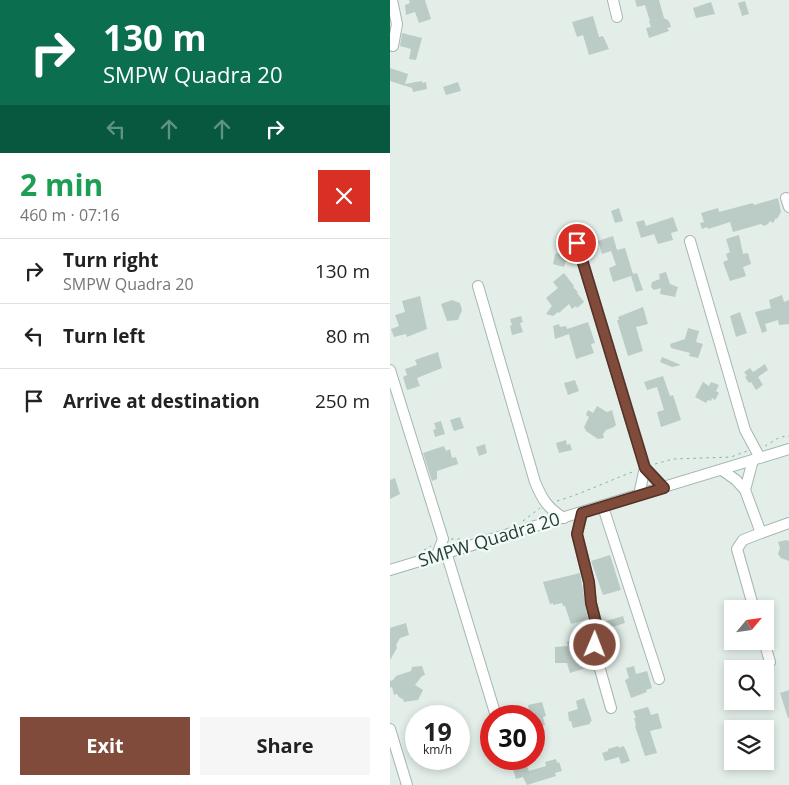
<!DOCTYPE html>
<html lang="en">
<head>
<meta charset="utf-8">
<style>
  :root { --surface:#fff; --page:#f6f6f6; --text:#222; --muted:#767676; --line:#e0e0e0; --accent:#814b3b }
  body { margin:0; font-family:"Open Sans",sans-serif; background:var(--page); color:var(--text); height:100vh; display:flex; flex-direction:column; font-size:19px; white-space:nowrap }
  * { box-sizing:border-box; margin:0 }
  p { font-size:16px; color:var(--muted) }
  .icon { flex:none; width:28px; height:28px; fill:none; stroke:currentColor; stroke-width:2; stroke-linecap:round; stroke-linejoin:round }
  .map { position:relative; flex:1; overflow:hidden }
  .side { display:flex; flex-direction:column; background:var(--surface); width:390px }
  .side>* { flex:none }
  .banner { background:#0b6e4f; color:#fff; overflow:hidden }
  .needle { width:32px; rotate:61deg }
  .fabs { position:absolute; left:334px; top:600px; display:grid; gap:10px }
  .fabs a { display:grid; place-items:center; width:50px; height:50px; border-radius:0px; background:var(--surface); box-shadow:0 2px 8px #0003; font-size:25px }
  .speed { position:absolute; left:15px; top:705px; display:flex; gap:10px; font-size:25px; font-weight:700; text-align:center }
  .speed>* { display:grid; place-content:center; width:65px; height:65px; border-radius:50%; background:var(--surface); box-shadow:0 2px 8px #0003; line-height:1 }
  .speed small { font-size:12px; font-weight:400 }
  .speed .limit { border:8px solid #d22; background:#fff; color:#111 }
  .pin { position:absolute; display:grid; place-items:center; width:42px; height:42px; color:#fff; margin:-21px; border:2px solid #fff; border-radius:50%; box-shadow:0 1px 5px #0007 }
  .me { position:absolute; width:55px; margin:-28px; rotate:1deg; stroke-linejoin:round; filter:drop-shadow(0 0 4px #0008) }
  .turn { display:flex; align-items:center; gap:18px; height:105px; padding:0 20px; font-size:22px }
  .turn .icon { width:65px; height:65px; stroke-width:2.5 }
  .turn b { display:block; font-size:35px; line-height:42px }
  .lanes { display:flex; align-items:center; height:48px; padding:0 20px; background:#0003; justify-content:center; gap:25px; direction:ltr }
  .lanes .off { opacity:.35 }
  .round { display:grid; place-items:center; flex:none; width:52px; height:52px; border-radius:0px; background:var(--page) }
  .overview { display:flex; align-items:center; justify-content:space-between; height:85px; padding:0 20px }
  h1 { font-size:30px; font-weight:700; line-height:38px; color:#1e9e55 }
  .cta { display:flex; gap:10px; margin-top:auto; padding:10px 20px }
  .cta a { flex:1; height:58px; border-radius:0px; background:var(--accent); color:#fff; font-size:20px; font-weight:700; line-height:58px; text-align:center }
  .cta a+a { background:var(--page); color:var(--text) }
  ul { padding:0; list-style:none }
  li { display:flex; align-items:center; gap:15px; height:65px; padding:0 20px; border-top:1px solid var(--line) }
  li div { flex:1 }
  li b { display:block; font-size:19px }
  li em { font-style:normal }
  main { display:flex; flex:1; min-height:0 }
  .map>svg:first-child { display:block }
</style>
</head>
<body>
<main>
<section class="side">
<div class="banner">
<div class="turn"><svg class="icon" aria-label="right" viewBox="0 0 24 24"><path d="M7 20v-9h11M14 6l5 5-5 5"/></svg><div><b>130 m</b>SMPW Quadra 20</div></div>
<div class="lanes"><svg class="icon off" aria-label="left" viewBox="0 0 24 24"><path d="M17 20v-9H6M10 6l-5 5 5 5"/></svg><svg class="icon off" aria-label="ahead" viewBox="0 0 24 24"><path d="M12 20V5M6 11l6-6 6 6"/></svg><svg class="icon off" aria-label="ahead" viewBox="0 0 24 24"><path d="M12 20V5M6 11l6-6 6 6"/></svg><svg class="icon" aria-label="right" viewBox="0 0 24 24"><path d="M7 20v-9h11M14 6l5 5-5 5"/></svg></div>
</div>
<div class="overview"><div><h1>2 min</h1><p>460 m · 07:16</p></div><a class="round" style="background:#d93025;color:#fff"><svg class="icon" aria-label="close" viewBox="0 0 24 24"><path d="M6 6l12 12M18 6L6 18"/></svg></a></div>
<ul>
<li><svg class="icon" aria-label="right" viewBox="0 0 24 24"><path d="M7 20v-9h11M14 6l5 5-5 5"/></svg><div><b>Turn right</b><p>SMPW Quadra 20</p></div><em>130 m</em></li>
<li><svg class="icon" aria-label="left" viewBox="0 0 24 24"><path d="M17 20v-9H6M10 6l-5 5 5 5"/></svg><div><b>Turn left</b></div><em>80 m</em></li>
<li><svg class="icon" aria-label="arrive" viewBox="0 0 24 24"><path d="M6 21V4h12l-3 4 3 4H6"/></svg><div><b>Arrive at destination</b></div><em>250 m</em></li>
</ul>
<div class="cta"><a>Exit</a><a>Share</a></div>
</section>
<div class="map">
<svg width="399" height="785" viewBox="0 0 399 785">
  <rect width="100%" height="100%" fill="#e3eee9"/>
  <!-- building -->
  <path fill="#bbcbc5" d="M19 0H35L41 19 29 23 25 12 16 15 15 5 20 3Z
    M245 0H269L274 18 279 21 281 27 277 28 279 31 259 38 256 28 261 27 259 21H260L255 5 247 7Z
    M355 1 359 14 352 16 348 3Z
    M321 2 325 14 306 18 303 8Z
    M203 16 209 37 213 36 219 49 199 55 193 35 187 37 182 22Z
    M12 33 32 38 26 60 19 59 21 49 10 46Z
    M0 68 18 74 15 84 32 81V83L36 82 37 89 23 92 22 88 0 81Z
    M68 82 71 91 56 95 53 87Z
    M388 198 391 212 387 219 386 218 383 223 380 221 378 224 374 226 371 224 343 232 340 222 318 229 317 227 312 229 310 223 314 222 311 213 328 208 329 212 363 203 364 205Z
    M229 208 233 221 225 223 221 211Z
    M283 217 288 231 281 233 283 240 268 244 264 234 251 238 246 222 254 220 256 226Z
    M349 235 353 254 358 253 361 264 353 267 356 276 340 281 333 262 338 260 336 254 340 252 336 239Z
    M223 236 227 250 235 248 243 274 247 273 253 290 246 292 241 276 223 282 219 268 226 265 221 251 212 254 208 241Z
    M172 252 173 253 177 252 180 260 176 261 174 267 163 264 165 254Z
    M276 272 280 284 288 287 285 297 270 294 271 288 264 290 261 287 262 282 270 279 269 274Z
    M174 273 184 286 183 287 188 292 187 293 194 302 187 308 186 306 182 309 179 304 169 313 168 312 163 316 156 314 162 306 156 298 168 288 163 282Z
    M392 295 394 302 399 300V324L389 325 388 320 375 324 377 331 372 333 365 312 381 308 379 300Z
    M30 296 37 329 17 337 16 334 4 337 1 329 9 326 5 315 15 312 12 301Z
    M62 300 70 303 72 310 68 320 57 321 51 304Z
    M253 307 258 324 246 327 253 351 238 356 227 320H229L228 317Z
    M350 312 357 333 346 337 340 316Z
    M131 316 133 322 130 323 133 332 122 335 120 326 122 325 120 319Z
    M198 322 205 343 201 344 204 353 186 359 179 334 165 339 163 326 169 324 170 327 176 326 177 329Z
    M298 328 309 331 306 342 313 344 308 358 299 356 300 353 281 348 280 344 295 339Z
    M48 352 52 368 27 378 30 386 17 390 13 377 17 375 15 369 27 365 25 360Z
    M272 357 291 365 282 367 270 362Z
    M375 364 378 370 368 377 373 385 366 390 361 382 359 383 355 377 357 376 354 372 360 368 363 372Z
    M273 376 280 396 283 395 291 420 271 427 267 412 274 410 267 387 257 390 254 382Z
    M185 380 189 391 178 395 174 383Z
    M313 382 319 386 321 382 329 385 326 391 329 393 325 400 322 398 321 401 318 400 316 403 305 397Z
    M207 406 217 412 222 410 226 425 224 427 216 430 213 434 214 438 208 439 196 431 194 427 199 417 196 415 198 410 203 413Z
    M70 417 74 428 64 431 60 420Z
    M51 421 55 434 45 437 43 430 46 429 44 423Z
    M176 440 177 445 180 444 182 450 169 453 166 443Z
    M95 444 97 453 89 456 86 447Z
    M54 446 56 451 60 449 62 458 66 457 68 464 47 471V479L42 481 33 453Z
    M5 478 10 494 0 499V480Z
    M396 540 399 541V561L391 558 388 554 390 548 388 542Z
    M220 555 231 590 213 595 201 561Z
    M190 573 198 619 181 624 175 606H173L172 603 163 605V603L160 604 153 582Z
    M233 616 235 623 216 629 213 622Z
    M16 623 19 635 10 638 6 645 7 648 0 660V628Z
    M182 640 184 644 188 643 196 668 180 673 177 663H165V647L178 646 177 642Z
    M32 666 35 675 32 676 25 685 33 690 28 700 13 702 14 700 9 697 7 694 4 695 2 687 0 688V681L3 680 6 676 21 671 22 667Z
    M244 666 246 674 257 671 262 688 256 690 257 692 241 698 235 680 239 678 236 668Z
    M399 690V718H398L390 693Z
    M194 698 202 721 200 722V724L183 728 181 721H179L178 712 188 709 186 701Z
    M152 702 156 716 153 717 155 725 144 728V716H140L138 705Z
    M258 707 261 715 268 713 272 728 260 731 267 753 255 756 245 726 246 725 244 718H246L243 711Z
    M228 746 229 748 233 746 235 748 240 761 231 764 229 757 215 761 212 753 218 751V749Z
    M62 759 64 765 53 769 51 763Z
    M166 759 167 763 169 762 172 771 165 773 166 776 137 785 133 777 126 779 123 770 137 766 139 771 156 766 155 762Z"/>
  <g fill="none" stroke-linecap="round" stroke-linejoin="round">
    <!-- minor casing -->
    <g stroke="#a5b6b0" stroke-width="12">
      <path id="minor" d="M2 0 7 24 3 46
        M223 0 227 17
        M396 198 399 207
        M300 241 355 430 370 458
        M187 243 255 467 274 488
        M88 286 145 482C152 499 158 509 174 518
        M0 370 53 539 47 555
        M332 470 346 480 355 490 371 533 353 540 347 549 364 609
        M355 490 363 460
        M249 495 255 467
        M213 507 269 679
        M192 513 187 534 199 582 201 603 208 630 205 645 206 655 221 708
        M371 533 399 523
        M56 552 106 716
        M0 570 399 449
        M374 641 380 662
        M0 729 17 785"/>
    </g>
    <!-- path -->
    <path stroke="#83b2a3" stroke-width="1" stroke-dasharray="2.5 4" stroke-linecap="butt" d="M375 446 390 437 399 436
      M265 464 283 459 341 457 357 451
      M167 501C194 493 218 481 245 471
      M133 521 150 508
      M61 539H72
      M34 550 41 546"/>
    <!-- minor -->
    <use href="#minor" stroke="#fff" stroke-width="10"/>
  </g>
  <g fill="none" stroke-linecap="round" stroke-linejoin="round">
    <!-- route casing -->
    <g stroke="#543126" stroke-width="12">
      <path id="route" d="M187 243 255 468 274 488 192 513 187 534 199 582 201 603 207 627 208 633 205 645"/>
    </g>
    <!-- route -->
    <use href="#route" stroke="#814b3b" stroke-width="9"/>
  </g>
  <g text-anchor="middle" stroke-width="4.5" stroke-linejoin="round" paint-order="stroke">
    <!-- street labels -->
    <g font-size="18" fill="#224037" stroke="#f4faf7">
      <text transform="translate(99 540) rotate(-17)" y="6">SMPW Quadra 20</text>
    </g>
  </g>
</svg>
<div class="fabs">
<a><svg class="needle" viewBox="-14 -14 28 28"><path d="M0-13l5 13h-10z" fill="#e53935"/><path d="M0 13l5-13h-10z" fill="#767676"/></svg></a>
<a><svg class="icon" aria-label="search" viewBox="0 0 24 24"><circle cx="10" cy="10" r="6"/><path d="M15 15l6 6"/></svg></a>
<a><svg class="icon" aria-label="layers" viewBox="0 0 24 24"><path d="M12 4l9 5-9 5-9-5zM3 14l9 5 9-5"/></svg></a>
</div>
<div class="speed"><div>19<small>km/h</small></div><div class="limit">30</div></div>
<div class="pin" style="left:187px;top:243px;background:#d93025"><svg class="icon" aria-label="arrive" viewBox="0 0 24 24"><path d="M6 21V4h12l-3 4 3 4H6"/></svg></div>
<svg class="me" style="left:205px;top:645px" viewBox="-20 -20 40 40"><circle r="17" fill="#814b3b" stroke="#fff" stroke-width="3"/><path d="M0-11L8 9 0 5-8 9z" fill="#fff"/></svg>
</div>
</main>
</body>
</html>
